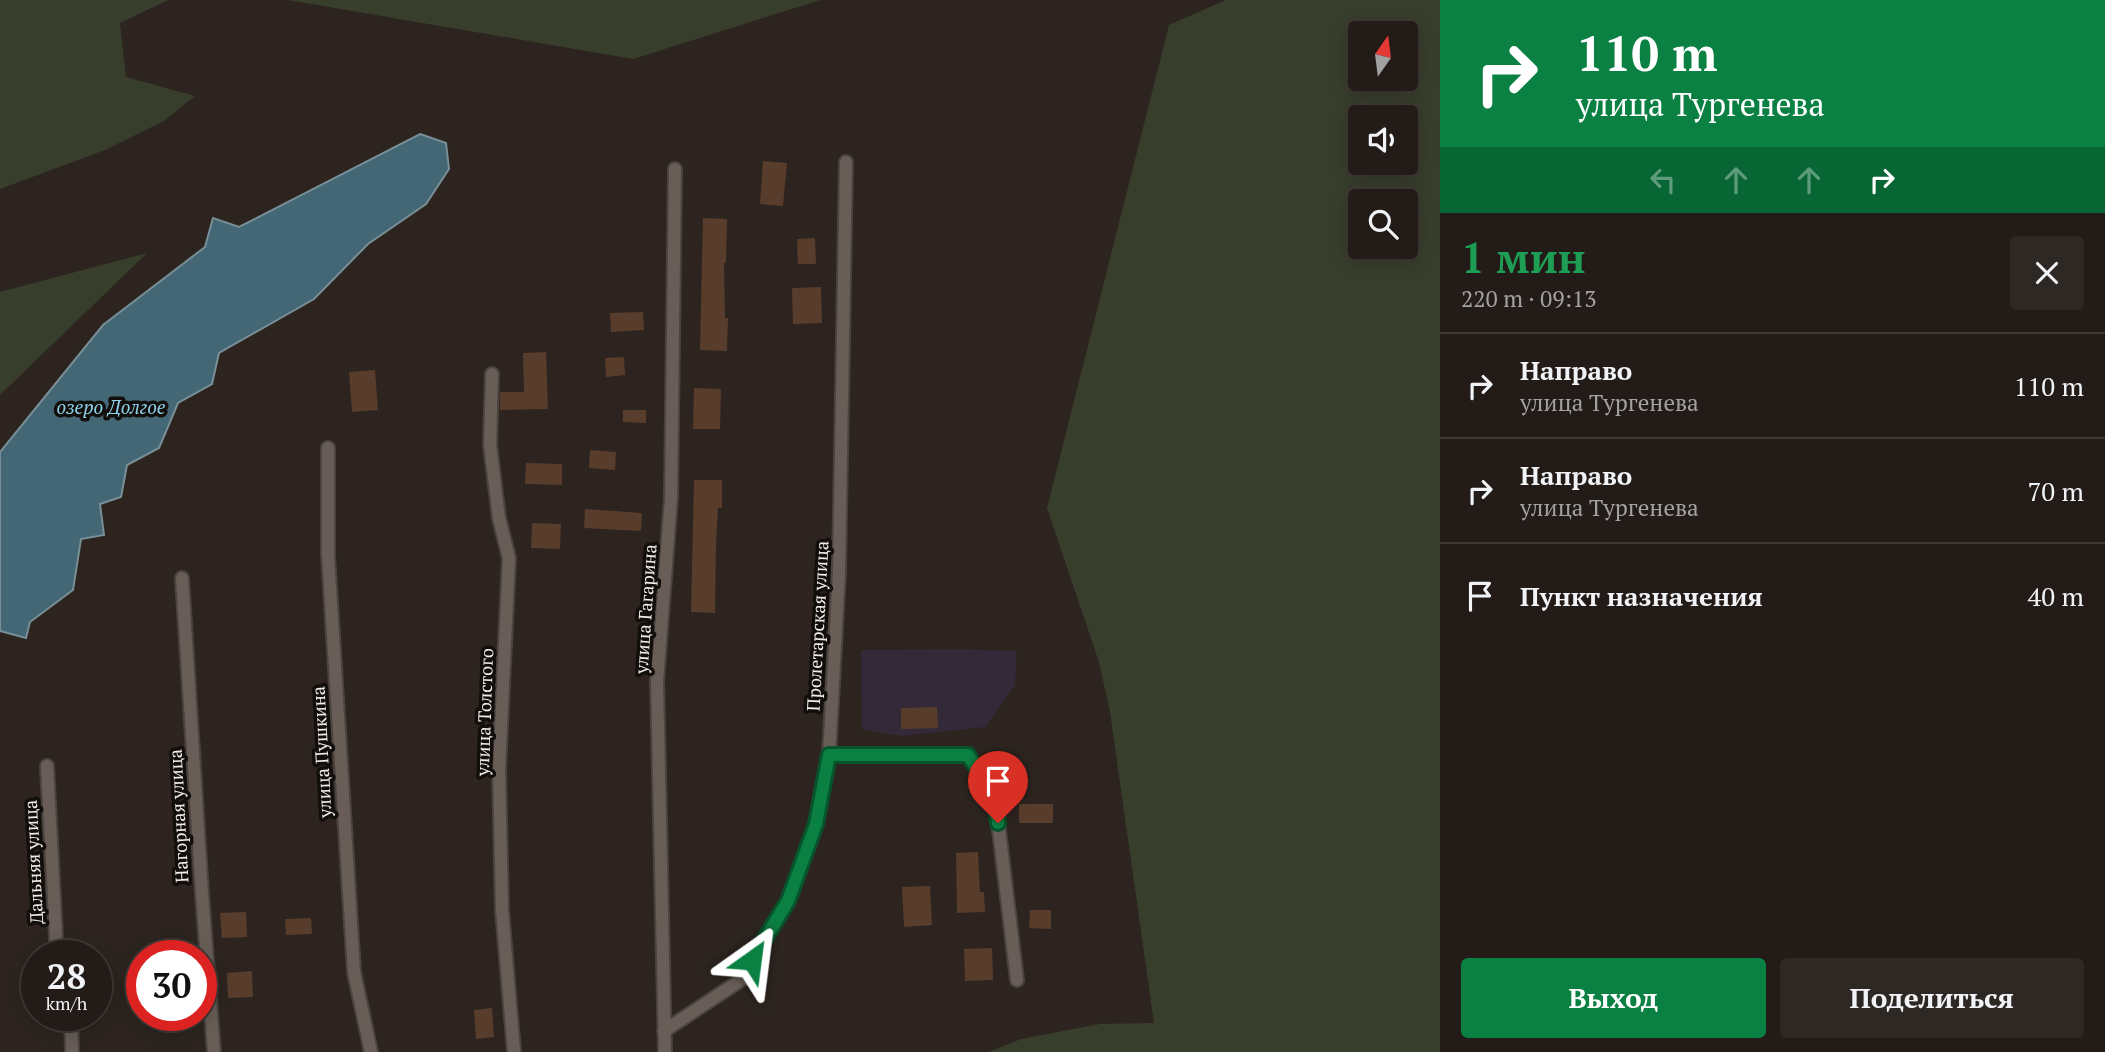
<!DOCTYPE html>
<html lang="ru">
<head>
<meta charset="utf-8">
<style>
  :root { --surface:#221b17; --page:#2e2824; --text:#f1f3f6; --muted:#a2a1a1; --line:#3f3936; --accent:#0b8043 }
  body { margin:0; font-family:"PT Serif",serif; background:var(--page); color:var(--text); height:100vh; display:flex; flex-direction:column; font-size:26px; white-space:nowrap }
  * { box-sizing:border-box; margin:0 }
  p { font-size:23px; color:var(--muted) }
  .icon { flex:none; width:38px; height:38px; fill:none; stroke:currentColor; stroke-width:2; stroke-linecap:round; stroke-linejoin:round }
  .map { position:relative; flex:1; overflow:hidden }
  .sheet { display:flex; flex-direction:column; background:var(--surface); width:665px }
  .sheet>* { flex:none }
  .top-card { background:#0b8043; color:#fff; overflow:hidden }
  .needle { width:46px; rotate:14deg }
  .fabs { position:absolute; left:1348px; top:21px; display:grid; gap:14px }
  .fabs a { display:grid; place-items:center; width:70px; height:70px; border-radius:7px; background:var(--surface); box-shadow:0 4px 18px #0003,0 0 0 2px var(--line); font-size:35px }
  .speed { position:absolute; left:21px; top:940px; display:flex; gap:14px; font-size:35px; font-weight:700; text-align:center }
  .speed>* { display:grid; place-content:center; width:91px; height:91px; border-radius:50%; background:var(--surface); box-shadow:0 4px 18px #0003,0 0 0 2px var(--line); line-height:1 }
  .speed small { font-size:18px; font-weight:400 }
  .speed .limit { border:10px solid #d22; background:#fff; color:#111 }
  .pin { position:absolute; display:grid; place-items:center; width:60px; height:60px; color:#fff; margin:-72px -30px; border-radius:50% 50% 50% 0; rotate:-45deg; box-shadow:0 0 7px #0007 }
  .pin .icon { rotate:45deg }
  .me { position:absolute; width:77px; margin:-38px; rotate:31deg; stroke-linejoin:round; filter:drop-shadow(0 0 5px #0008) }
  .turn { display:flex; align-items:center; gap:24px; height:147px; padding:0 21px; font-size:32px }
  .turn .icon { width:91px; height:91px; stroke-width:2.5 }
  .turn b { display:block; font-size:49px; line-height:60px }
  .lanes { display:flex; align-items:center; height:66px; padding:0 21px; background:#0003; justify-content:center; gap:35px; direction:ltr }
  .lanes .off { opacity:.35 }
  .round { display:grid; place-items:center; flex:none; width:74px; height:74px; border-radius:7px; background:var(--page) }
  .overview { display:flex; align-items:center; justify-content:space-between; height:119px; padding:0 21px }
  h1 { font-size:42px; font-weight:700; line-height:52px; color:#1e9e55 }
  .primary-button { display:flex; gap:14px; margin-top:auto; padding:14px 21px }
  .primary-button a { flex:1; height:80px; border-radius:7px; background:var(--accent); color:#fff; font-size:28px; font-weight:700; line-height:80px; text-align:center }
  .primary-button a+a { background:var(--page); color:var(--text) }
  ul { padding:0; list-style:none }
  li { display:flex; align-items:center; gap:21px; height:105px; padding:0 21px; border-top:2px solid var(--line) }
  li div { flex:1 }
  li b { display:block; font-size:26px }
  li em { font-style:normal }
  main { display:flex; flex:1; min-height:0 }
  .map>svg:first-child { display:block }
</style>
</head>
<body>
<main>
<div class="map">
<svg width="1440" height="1052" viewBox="0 0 1440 1052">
  <rect width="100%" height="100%" fill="#2d241f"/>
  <!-- commercial -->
  <path fill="#342938" d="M959 649 1017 651 1015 685 985 727 901 736 862 729 861 650Z"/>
  <!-- green -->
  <path fill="#383e2c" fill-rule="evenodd" d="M0 0H168L120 23 126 77 195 96 164 121 105 150 0 189Z
    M288 0H820L633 59Z
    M1226 0H1440V1052H988L1021 1039 1100 1024 1154 1023 1110 712 1099 662 1047 508 1169 25ZM1405 33V79H1360V33ZM1405 117V163H1360V117ZM1360 201H1405V247H1360Z
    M147 253 0 395V292Z"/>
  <!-- water -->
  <path fill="#436774" stroke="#788f97" stroke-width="2" d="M420 134 446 143 449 169 426 204 368 244 314 299 219 353 212 384 178 403 159 448 127 465 121 497 100 504 104 535 81 539 73 590 30 622 26 638 0 631V452L103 325 205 247 213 218 239 227Z"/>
  <!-- building -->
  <path fill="#583d2c" d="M763 161 787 163 783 206 760 204Z
    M703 218 727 219 726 263H724L725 318H728L727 351 700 350Z
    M815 238 816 264H798L797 239Z
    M821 287 822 323 793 324 792 288Z
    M643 312 644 330 611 332 610 313Z
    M546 352 548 409 500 410V392H524L523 353Z
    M624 357 625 375 606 377 605 358Z
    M375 370 378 410 352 412 349 372Z
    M694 388 721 389 720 429H693Z
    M623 410H646V423L623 422Z
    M590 450 616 452 615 470 589 468Z
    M526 463 562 464V485L525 484Z
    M694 480H722V508H718L716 544 715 613 691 612Z
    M585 509 642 513 641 531 584 528Z
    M532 523 561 524 560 549 531 548Z
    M937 707 938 728 901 729V708Z
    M1019 804H1053V823H1019Z
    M978 852 980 892H984L985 912 957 913 956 853Z
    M930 886 932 925 904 927 902 887Z
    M1030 910H1051V929L1029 928Z
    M246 912 247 937 222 938 220 913Z
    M311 918 312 934 286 935 285 919Z
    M992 948 993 980 965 981 964 949Z
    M252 971 253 997 228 998 227 973Z
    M492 1008 494 1037 476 1039 474 1010Z"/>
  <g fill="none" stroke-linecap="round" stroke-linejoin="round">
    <!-- street casing -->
    <g stroke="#4a433e" stroke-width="16">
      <path id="street" d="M492 374 490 445 499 518 509 558 499 769 502 910 514 1052
        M328 448V555L354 972 371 1052
        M182 578 202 894 214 1052
        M829 756 968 755 995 797 1017 980
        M47 766 57 956
        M71 1015 72 1052
        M664 1031 741 980 788 901 816 824 829 756 839 571 846 162
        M665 1052 657 681 671 498 675 169"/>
    </g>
    <!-- street -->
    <use href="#street" stroke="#685e57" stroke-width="12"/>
  </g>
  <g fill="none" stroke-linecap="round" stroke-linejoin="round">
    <!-- route casing -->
    <g stroke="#07532c" stroke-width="18">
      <path id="route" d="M752 960 788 901 816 824 829 755H968L995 797 998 823"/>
    </g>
    <!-- route -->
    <use href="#route" stroke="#0b8043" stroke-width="12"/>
  </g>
  <g text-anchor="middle" stroke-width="7" stroke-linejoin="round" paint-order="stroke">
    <!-- street labels -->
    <g font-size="18" fill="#f3edea" stroke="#120e0c">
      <text transform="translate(646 609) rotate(-86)" y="6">улица Гагарина</text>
      <text transform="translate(818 626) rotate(-87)" y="6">Пролетарская улица</text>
      <text transform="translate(485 712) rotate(-88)" y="6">улица Толстого</text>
      <text transform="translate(322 752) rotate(-93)" y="6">улица Пушкина</text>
      <text transform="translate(179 816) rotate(-93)" y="6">Нагорная улица</text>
      <text transform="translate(34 862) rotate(-93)" y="6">Дальняя улица</text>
    </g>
    <!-- water labels -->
    <g font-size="19" font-style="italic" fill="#8ed2ea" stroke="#120e0c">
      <text x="111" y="414">озеро Долгое</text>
    </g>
  </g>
</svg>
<div class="fabs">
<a><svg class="needle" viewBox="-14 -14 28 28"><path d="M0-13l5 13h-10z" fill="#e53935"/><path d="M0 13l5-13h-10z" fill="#a2a1a1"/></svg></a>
<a><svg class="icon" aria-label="sound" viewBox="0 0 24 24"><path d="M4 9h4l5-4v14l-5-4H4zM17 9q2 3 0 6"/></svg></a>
<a><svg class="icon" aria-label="search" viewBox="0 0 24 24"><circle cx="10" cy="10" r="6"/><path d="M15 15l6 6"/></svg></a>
</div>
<div class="speed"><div>28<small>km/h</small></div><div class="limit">30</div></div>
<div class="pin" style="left:998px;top:823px;background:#d93025"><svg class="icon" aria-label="arrive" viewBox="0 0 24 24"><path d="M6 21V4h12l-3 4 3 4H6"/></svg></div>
<svg class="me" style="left:752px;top:960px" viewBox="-20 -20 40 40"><path d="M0-17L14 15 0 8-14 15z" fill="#0b8043" stroke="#fff" stroke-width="4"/></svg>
</div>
<section class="sheet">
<div class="top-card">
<div class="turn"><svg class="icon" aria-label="right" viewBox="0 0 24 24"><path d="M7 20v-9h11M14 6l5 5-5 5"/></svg><div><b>110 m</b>улица Тургенева</div></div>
<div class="lanes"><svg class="icon off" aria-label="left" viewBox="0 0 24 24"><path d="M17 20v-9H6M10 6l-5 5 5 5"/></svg><svg class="icon off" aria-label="ahead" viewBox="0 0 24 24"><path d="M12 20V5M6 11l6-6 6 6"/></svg><svg class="icon off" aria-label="ahead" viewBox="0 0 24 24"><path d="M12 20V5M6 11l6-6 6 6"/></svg><svg class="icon" aria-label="right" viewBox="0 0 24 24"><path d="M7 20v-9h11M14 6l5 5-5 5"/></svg></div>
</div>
<div class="overview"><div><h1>1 мин</h1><p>220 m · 09:13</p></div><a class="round"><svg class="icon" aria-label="close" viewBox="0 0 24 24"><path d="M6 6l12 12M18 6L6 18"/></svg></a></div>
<ul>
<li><svg class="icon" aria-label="right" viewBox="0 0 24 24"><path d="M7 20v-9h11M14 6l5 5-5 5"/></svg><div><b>Направо</b><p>улица Тургенева</p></div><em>110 m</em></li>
<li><svg class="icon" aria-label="right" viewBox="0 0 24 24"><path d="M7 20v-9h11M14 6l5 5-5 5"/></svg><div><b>Направо</b><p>улица Тургенева</p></div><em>70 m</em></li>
<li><svg class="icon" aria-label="arrive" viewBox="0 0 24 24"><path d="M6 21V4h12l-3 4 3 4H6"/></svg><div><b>Пункт назначения</b></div><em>40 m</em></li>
</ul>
<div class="primary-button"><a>Выход</a><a>Поделиться</a></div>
</section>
</main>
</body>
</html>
